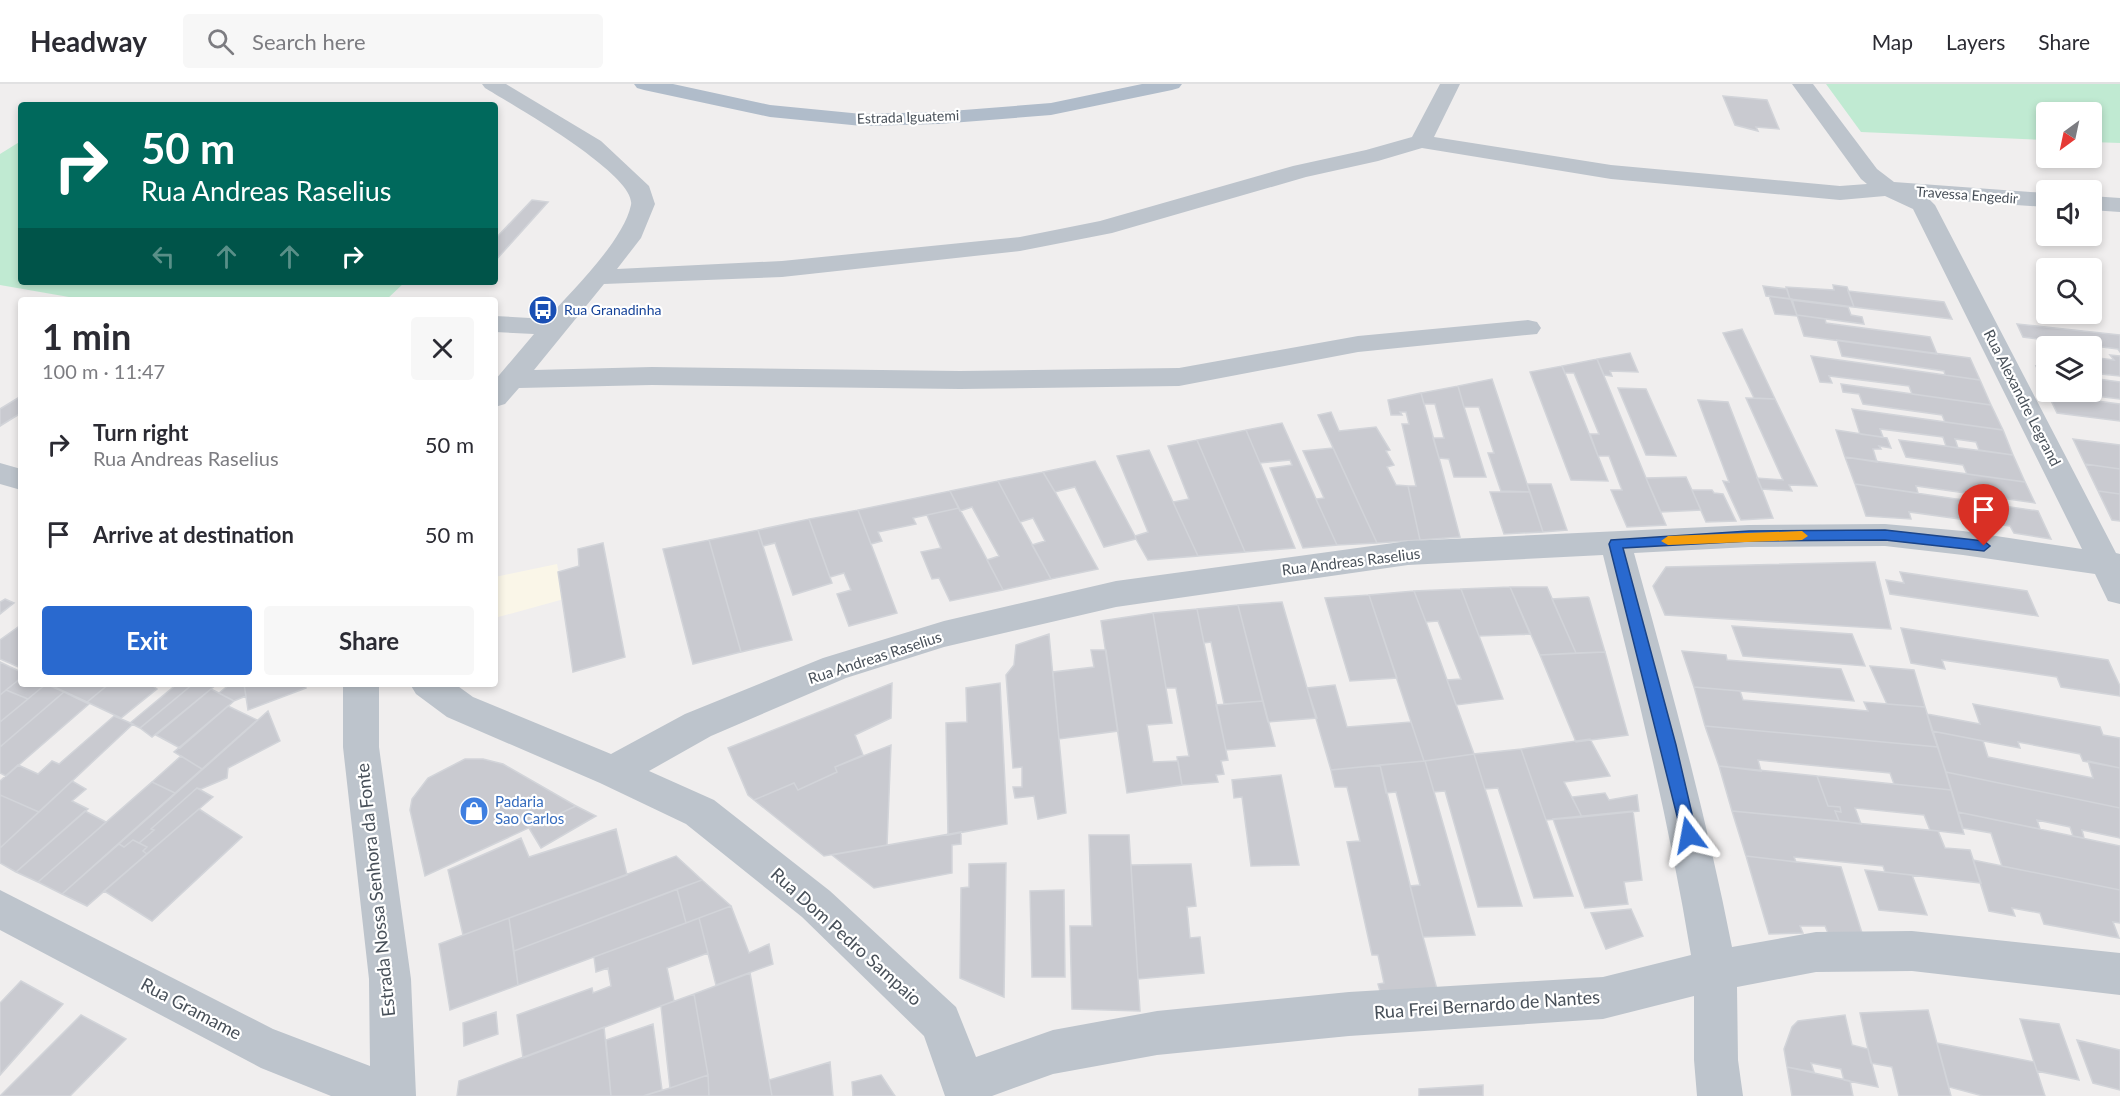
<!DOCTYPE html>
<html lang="en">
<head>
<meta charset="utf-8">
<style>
  :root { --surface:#fff; --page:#f7f7f7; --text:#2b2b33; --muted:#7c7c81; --line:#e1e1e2; --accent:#2969cf }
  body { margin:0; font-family:Lato,sans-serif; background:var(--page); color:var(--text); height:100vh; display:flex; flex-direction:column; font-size:22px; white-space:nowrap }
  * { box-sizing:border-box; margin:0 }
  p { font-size:20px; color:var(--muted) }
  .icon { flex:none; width:33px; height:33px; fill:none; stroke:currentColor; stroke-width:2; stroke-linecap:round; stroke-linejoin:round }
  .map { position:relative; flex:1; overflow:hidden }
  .panel { position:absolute; left:18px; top:213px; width:480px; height:390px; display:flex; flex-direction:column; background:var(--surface); border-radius:6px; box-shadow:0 3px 9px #0003 }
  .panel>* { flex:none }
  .banner { position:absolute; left:18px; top:18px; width:480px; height:183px; border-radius:6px; box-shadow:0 3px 9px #0003; background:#00695c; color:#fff; overflow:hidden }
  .needle { width:39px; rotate:213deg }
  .controls { position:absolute; left:2036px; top:18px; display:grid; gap:12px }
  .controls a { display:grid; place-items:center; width:66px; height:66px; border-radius:6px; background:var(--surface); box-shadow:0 3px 9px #0003; font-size:30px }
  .pin { position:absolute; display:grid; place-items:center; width:51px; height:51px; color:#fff; margin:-62px -26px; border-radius:50% 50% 50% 0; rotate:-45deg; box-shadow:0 0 6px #0007 }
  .pin .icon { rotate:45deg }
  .me { position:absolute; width:66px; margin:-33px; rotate:347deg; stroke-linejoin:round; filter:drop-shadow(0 0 4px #0008) }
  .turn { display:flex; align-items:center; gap:21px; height:126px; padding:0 24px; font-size:27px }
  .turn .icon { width:78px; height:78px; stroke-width:2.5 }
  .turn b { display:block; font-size:42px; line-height:51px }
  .lanes { display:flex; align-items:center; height:57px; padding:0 24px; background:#0003; justify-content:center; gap:30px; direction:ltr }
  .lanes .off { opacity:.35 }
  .round { display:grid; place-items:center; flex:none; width:63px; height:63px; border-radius:6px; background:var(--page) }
  .head { display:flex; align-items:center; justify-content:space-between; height:102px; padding:0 24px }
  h1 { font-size:36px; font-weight:700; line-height:45px }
  .action { display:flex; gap:12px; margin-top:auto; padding:12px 24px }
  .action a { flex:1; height:69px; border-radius:6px; background:var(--accent); color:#fff; font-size:24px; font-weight:700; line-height:69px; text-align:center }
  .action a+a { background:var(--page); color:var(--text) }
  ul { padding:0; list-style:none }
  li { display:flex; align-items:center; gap:18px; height:90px; padding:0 24px }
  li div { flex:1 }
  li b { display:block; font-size:22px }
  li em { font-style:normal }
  header { display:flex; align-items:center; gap:36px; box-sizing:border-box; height:84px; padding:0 30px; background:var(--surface); border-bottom:2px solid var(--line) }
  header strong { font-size:28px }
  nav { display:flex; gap:33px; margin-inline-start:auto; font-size:21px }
  .search { width:420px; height:54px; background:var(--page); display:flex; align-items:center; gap:15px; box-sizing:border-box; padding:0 21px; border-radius:6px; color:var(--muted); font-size:22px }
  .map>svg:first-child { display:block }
</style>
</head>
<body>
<header>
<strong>Headway</strong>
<div class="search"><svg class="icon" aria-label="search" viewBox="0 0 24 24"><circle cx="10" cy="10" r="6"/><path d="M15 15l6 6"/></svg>Search here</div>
<nav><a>Map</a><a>Layers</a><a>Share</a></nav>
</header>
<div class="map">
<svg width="2120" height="1012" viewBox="0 0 2120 1012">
  <rect width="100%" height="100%" fill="#f0eeee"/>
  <!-- commercial -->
  <path fill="#faf6e8" d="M557 480 564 515 495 534V493Z"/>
  <!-- green -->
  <path fill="#c0ead2" d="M1826 0H2120V59L2091 58V28H2046V56L1861 48Z
    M21 57V198H405L386 216H86L0 201V70Z"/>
  <!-- building -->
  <path fill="#c9cad0" stroke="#d2d4d9" stroke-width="1.5" d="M1723 12 1767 16 1779 45 1756 43 1758 47 1735 41Z
    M532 116 548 118 495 177V155Z
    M1833 201 1847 203 1854 223 1790 215 1786 203 1834 206Z
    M1763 202 1787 205 1790 215 1766 212Z
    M1848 207 1944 218 1952 235 1854 223Z
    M1769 212 1792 215 1797 232 1775 230Z
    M1791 216 1848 223 1851 231 1862 233 1864 240 1797 231Z
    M1797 231 1825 235 1826 239 1930 253 1937 270 1804 252Z
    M2017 240 2120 251V268L2118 265 2023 253Z
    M1742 245 1775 315 1754 314 1723 249Z
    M1837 256 1970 274 1980 296 1945 291 1944 287 1842 272Z
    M1630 269 1638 288 1610 287 1612 292 1604 291 1597 275Z
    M2110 271 2120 272V292L2091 289V273L2114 276Z
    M1811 272 1980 296 1991 321 1912 310 1909 302 1829 292 1832 299 1820 298Z
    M1597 275 1646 394 1666 441 1627 443 1611 406H1622L1609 372H1598L1590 350H1599L1574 289H1565L1562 282Z
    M1562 282 1608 397 1571 396 1530 288Z
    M2036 282 2046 284V305Z
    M2091 294 2120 298V315L2062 308H2091Z
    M1492 295 1527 400 1530 408 1501 407 1488 369H1494L1479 323H1464L1458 302Z
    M1841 300 1991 321 2003 346 1945 338 1942 331 1863 320 1859 310 1843 308Z
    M1458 302 1464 323 1486 393H1454L1449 375 1439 374 1433 354H1444L1435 320H1424L1421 309Z
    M1618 304 1646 305 1676 372 1646 371Z
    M2047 308 2094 311 2097 317 2120 320V337L2057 329Z
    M1421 309 1439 374 1460 453 1420 456 1408 402H1416L1402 340H1409L1406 328H1400L1402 331H1391L1388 316Z
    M21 312V329L0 342V325Z
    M1746 314 1775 315 1817 402 1789 401 1792 407 1762 405 1757 394 1783 396Z
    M1698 316 1728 318 1773 434 1741 436 1723 397 1729 398Z
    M1852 325 2003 346 2013 371 1979 366 1976 358 1955 355 1958 364 1946 362 1943 353 1880 345 1883 353 1860 350Z
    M1331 328 1339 347 1376 343 1390 366 1386 367 1394 381 1387 383 1396 401 1408 402 1420 456 1377 459 1318 331Z
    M1282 339 1316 415 1337 461 1303 464 1270 384 1292 381 1290 376 1260 379 1246 346Z
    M1246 346 1260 379 1295 464 1245 468 1197 356Z
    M1836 346 1887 354 1891 364 1879 362 1881 365H1873L1877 378 1845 373Z
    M2073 355 2120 361V385L2085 380Z
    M1197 356 1245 468 1198 472 1173 418 1189 415 1168 362Z
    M1899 356 2013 371 2025 398 1967 390 1963 381 1906 373Z
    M1333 364 1377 459 1337 461 1316 415 1324 414 1303 367Z
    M1149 366 1173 418 1198 472 1148 476 1136 455 1135 452 1148 448 1117 372Z
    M1845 373 2025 398 2035 419 1916 402 1918 409 1855 400Z
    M1095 377 1135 452 1136 455 1104 463 1075 403 1055 408 1043 388Z
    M2085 380 2120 385V410L2098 407Z
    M1043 388 1055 408 1098 485 1051 495 1032 461 1045 457 1033 434 1020 438 998 397Z
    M1686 393 1701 426 1661 428 1646 394Z
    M998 397 1020 438 1051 495 1003 506 987 476 999 472 972 423 960 427 950 407Z
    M1527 400H1551L1567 446 1543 448Z
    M1855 400 2038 427 2051 455 2014 449 2010 442 1909 428 1911 435 1866 432Z
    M1692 406H1712L1714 409 1723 410 1736 437 1706 438Z
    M950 407 959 424 913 434 916 440 878 448 882 457 871 460 858 426Z
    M2098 407 2120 410V437L2112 436Z
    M1490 408H1530L1543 448 1504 450Z
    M959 424 982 466 1003 506 950 517 939 494 932 495 921 468 941 464 927 431Z
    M858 426 897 529 849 542 837 510 851 506 844 489 830 493 809 435Z
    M809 435 832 499 793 511 775 459 763 462 758 446Z
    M758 446 792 556 741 568 709 456Z
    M709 456 741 568 693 580 663 465Z
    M603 459 625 573 573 588 558 488 579 482 578 465Z
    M1875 478 1891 545 1665 531 1653 502 1666 483Z
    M1900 488 2027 507 2038 532 1890 510 1886 496 1904 499Z
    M1510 503H1547L1576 569 1540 571Z
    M1510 503 1530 550 1479 552 1461 505Z
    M1461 505 1479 552 1503 615 1456 621 1447 596 1461 595 1438 537 1426 538 1414 507Z
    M1414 507 1426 538 1474 670 1424 677 1369 511Z
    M1369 511 1397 594 1350 597 1325 514Z
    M1588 513 1589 514 1605 568 1576 569 1552 515Z
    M5 515 14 519 0 530V518Z
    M1282 518 1307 604 1317 634 1268 638 1238 521Z
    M1238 521 1263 617 1224 620 1211 558 1204 559 1197 525Z
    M1197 525 1228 676 1221 677 1224 690 1216 691 1218 698 1182 701 1177 673 1189 672 1176 604H1166L1153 529Z
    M1153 529 1172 639 1147 641 1153 678 1178 677 1182 701 1127 709 1101 537Z
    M21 541V584L0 575V556Z
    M1732 542 1852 550 1865 582 1743 572Z
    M1901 544 2108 576 2120 602V612L2061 603 2057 593 1942 576 1945 585 1911 579Z
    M1049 550 1066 729 1038 735 1034 712 1015 714 1013 703H1022V683L1013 684 1006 591 1014 581 1016 561Z
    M1091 566H1106L1118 647 1059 655 1053 588 1094 583Z
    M1682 567 1726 571 1727 576 1841 585 1854 617 1694 603Z
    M1605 568 1628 651 1576 658 1540 571Z
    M0 578 21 588V594L0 611Z
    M1870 582 1914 586 1925 623 1887 620Z
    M21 594V600H46L28 615 6 606Z
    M892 599 891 634 855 651 863 671 835 683 837 688 798 706 794 699 754 716 748 711 728 664Z
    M1000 599 1007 740 948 751 946 639 967 638 966 604Z
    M46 600 64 608 0 663V638Z
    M48 600H109L87 618Z
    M109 600H155L153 602 157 605 121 634 87 618Z
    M177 600H193L140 644 130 639Z
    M193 600H217L152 653 140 644Z
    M230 600H244L246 612 234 617 219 609Z
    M244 600H305L306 604 248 626Z
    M1335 601 1347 643 1411 638 1424 677 1331 686 1307 604Z
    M1694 603 1740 607 1743 616 1868 627 1864 618 1925 623 1938 663 1705 642Z
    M211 605 234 617 180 664 156 651Z
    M6 606 28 615 0 638V611Z
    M64 608 89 620 6 692 0 689V663Z
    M1263 617 1275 662 1226 666 1216 621Z
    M1973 620 2100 643 2103 651 2120 654V684L2083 677 2080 670 2018 658 2020 664 1932 647 1927 630 1980 640Z
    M228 622 257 636 202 685 174 668Z
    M268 627 280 657 228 684 227 694 201 705 197 704 151 745 154 746 139 759 133 756 124 763 119 760Z
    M114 632 133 640 39 728 0 711V697L18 681 38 690 52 677 59 680Z
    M1705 642 1938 663 1951 706 1894 700 1890 689 1758 676 1761 687 1719 682Z
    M1932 647 1983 657 1988 673 2093 694 2088 677 2120 684V724L1946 688Z
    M1590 655 1610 692 1564 698 1582 733 1546 736 1521 665Z
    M891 661 887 761 824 772 754 716 794 699 798 706 837 688 835 683Z
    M1521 665 1546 736 1573 812 1534 814 1498 704 1485 705 1474 670Z
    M1474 670 1485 705 1522 822 1478 823 1445 707 1434 708 1425 677Z
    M181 672 202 685 175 709 152 698Z
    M465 675H483L503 680 576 722 425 792 410 726 412 715 428 694Z
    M1425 677 1434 708 1475 851 1423 853 1410 802 1420 801 1396 708 1386 709 1380 681Z
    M1380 681 1423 853 1438 909 1382 914 1378 900 1384 899 1378 871H1372L1347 758 1360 757 1347 703H1335L1331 686Z
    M1719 682 1817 692 1828 722 1840 723 1841 728 1835 727 1839 737 1732 727Z
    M1946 688 2120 724V754L2082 746 2084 754 2073 752 2070 743 2037 736 2040 745 1958 728Z
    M1281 691 1299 781 1251 782 1242 713 1234 714 1232 696Z
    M1817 692 1951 706 1964 750 1930 746 1924 731 1855 724 1861 740 1839 737 1835 727 1841 728 1840 723 1828 722Z
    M72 697 86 705 72 717 88 725 16 788 0 779V764Z
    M152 698 175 709 62 810 38 798Z
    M197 704 213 713 147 770 143 767 147 763 139 759 154 746 151 745Z
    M1605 709 1609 716 1637 711 1639 727 1582 733 1572 713Z
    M0 711 39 728 0 764Z
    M576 722 596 732 541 764 529 744Z
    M199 725 242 753 152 837 104 807Z
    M85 727 106 738 38 798 16 788Z
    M1633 727 1642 796 1624 798 1628 820 1585 824 1553 735Z
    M1732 727 1938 747 1945 764 1970 766 1981 799 1885 788 1883 782 1794 773 1796 778 1746 772Z
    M1958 728 2120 762V806L2002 782 1991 749 1963 744Z
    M616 745 627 791 463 851 448 786 521 754 529 773Z
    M961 748V760L952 761V789L874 804 832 771Z
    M1089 751H1129L1140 927 1072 925 1070 842H1092Z
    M133 756 147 763 143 767 147 770 87 822 62 810 119 760 124 763Z
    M676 772 702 796 514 867 509 834Z
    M1746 772 1841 783 1862 849H1828L1825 842H1800L1803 849 1769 850Z
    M1973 776 2120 806V839L2113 838 2119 854 2044 840 2040 829 2012 824 2015 832 1989 827Z
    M1006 779 1004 913 960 894 961 804 969 803V780Z
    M1191 780 1196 822 1187 823 1190 854 1200 853 1204 889 1138 895 1131 781Z
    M1865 786 1912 791 1927 831 1879 826Z
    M702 796 731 822 686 839 677 805Z
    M677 805 686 839 518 901 514 867Z
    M1064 806 1065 893H1032L1030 807Z
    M731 822 749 869 769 860 773 880 716 901 699 834Z
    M1631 825 1643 852 1606 865 1591 829Z
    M509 834 518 901 450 926 439 860Z
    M699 834 708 869 667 884 674 917 523 974 517 931 592 904 593 909 611 902 608 884 596 888 594 873Z
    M750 889 772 1012H709L708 991 694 910Z
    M21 897 63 920 0 991V919Z
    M694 910 708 991 670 1004 661 922Z
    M1928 926 1951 1012H1899L1892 983 1871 979 1860 929Z
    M496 928 498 950 464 962 463 939Z
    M81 931 126 955 70 1012H0Z
    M1845 931 1852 961 1868 965 1878 1003 1844 996 1841 985 1811 979 1814 988 1787 983 1784 965 1792 943 1798 937Z
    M2020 935 2059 940 2079 996 2037 987Z
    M653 940 662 1006 643 1012H611L606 956Z
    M604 943 611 1012H457L459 997Z
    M2077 956 2120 966V1006L2093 999Z
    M1937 959 2034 978 2045 1012H1983L1949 1003Z
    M830 978 833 1012H772L769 996Z
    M1787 983 1850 997 1853 1012H1792Z
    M708 991 709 1012H643L670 1004Z
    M881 991 895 1012H853L852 998Z
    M1483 1001V1012H1419V1005Z"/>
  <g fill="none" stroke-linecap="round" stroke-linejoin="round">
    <!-- minor -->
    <path fill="#bdc4cc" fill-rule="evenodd" d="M482 0H506L601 57 649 102 655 120 641 154 617 185 782 177 1020 153 1100 137 1293 82 1366 66 1412 53 1440 0H1460L1434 53 1611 81 1840 102 1867 100 1861 95 1792 0H1813L1877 85 1894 98 2046 109V123L1929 115 1935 121 2116 469 2120 470V520L2108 517 2095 490 1963 471 1885 462 1749 463 1634 469C1670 600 1706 730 1732 863L1816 848 1912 847 2120 869V911L1912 887 1816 888 1737 903 1738 976 1743 1012H1697L1694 976V912L1603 935 1349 952 1157 971 1053 990 992 1012H945L924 952 802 833 686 740 600 699 447 633 416 610 410 600H455L473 613 611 670 685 630 823 574 944 537 1116 497 1408 457 1749 441 1885 440 1963 447 2082 465 1913 125 1885 112 1840 116 1611 95 1422 64 1378 77 1306 93 1112 149 1020 167 782 193 604 200 534 286 652 283 960 287 1179 284 1358 252 1528 236 1537 238 1541 244 1537 250 1358 268 1179 302 960 305 652 301 519 304 505 320 495 323V296L534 250 495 248V232L547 235C572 206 623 158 631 121 637 91 511 20 485 4ZM1603 471C1636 604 1669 736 1691 871L1603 893 1349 908 1157 927 1053 946 976 973 956 923 830 807 714 716 649 687 711 652 846 594 944 563 1116 523 1408 481Z
      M2091 112 2120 114V128L2091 126Z
      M0 379 21 385V406L0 400Z
      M343 600H379V663L411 895 416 1012H331L261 984 0 846V806L273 945 370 982 369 895 343 663Z"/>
    <!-- major -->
    <path fill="#b0bcca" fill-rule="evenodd" d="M634 0H673L770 21 862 30 938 28 1051 19 1142 0H1182L1179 4 1172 6 1051 31 938 40 862 42 770 33 644 6 637 4Z"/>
  </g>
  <!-- route -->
  <path fill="#2969cf" stroke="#1b4487" stroke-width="1.5" d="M1885 446 1984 457 1990 462 1984 467 1885 456 1749 457 1623 464 1676 661 1697 751 1694 756 1689 758 1683 756 1609 460 1611 456 1749 447Z"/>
  <!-- slow -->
  <path fill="#f59e0b" d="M1802 447 1808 452 1802 456 1668 461 1661 457 1668 452Z"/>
  <!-- icons -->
  <defs>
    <g id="bus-disc" transform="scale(1.5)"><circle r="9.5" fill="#1a4fb4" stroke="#fff"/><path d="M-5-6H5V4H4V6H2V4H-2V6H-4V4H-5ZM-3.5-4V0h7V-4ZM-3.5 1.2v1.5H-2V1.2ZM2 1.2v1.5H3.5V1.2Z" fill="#fff"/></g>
    <g id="shop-disc" transform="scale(1.5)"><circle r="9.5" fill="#3f7fe0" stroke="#fff"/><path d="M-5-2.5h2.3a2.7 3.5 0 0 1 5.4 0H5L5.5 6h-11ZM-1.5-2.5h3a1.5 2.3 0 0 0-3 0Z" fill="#fff"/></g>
  </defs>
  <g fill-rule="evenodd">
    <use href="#bus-disc" x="543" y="226"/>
    <use href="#shop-disc" x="474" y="727"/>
  </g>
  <g text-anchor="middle" stroke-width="4.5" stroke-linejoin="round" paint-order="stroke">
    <!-- far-street labels -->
    <g font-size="14" fill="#485059" stroke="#fff">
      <text transform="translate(908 33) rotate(-2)" y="5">Estrada Iguatemi</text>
      <text transform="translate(1967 111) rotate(4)" y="5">Travessa Engedir</text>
    </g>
    <!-- far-transit labels -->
    <g font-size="14" fill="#164399" stroke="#fff" text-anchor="start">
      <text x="564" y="231">Rua Granadinha</text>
    </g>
    <!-- street labels -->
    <g font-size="15" fill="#485059" stroke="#fff">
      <text transform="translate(2022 314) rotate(63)" y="5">Rua Alexandre Legrand</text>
      <text transform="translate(1351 478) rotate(-7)" y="5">Rua Andreas Raselius</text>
      <text transform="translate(875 574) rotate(-18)" y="5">Rua Andreas Raselius</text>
    </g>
    <!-- shop labels -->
    <g font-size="15" fill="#366cbe" stroke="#fff" text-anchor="start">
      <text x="495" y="723">Padaria<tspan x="495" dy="17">Sao Carlos</tspan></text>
    </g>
    <!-- near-street labels -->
    <g font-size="18" fill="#485059" stroke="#fff">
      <text transform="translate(376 806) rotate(-96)" y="6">Estrada Nossa Senhora da Fonte</text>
      <text transform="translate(846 853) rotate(42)" y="6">Rua Dom Pedro Sampaio</text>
      <text transform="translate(1487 921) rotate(-4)" y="6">Rua Frei Bernardo de Nantes</text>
      <text transform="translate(191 925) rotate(28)" y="6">Rua Gramame</text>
    </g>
  </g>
</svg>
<div class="controls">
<a><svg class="needle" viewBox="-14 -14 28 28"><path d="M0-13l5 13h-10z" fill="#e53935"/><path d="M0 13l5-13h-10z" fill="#7c7c81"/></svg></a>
<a><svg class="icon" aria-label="sound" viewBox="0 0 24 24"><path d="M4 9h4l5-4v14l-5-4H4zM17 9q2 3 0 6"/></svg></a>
<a><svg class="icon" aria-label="search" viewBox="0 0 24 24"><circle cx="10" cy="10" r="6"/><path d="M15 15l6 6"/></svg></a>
<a><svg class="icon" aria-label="layers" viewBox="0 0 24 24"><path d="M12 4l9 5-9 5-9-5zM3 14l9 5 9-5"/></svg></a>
</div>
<div class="pin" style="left:1984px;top:462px;background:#d93025"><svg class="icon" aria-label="arrive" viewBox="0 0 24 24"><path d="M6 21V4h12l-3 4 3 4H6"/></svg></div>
<svg class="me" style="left:1689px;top:751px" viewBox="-20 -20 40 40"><path d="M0-17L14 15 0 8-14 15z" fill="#2969cf" stroke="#fff" stroke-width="4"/></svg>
<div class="banner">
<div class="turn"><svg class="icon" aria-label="right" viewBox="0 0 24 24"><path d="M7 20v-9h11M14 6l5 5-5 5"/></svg><div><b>50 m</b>Rua Andreas Raselius</div></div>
<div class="lanes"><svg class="icon off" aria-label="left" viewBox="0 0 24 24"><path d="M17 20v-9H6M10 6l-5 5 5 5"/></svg><svg class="icon off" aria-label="ahead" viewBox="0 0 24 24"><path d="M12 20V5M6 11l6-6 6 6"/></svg><svg class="icon off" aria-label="ahead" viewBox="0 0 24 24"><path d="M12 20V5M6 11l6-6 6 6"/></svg><svg class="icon" aria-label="right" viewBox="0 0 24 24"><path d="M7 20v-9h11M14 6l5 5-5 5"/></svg></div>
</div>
<section class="panel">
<div class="head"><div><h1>1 min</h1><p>100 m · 11:47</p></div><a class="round"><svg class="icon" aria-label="close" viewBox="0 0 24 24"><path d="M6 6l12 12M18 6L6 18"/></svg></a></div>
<ul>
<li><svg class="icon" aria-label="right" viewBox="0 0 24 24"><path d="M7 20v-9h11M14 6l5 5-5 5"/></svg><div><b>Turn right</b><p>Rua Andreas Raselius</p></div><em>50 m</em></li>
<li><svg class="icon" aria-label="arrive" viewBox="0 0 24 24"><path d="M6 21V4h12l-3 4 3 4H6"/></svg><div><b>Arrive at destination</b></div><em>50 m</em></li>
</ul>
<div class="action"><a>Exit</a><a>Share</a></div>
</section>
</div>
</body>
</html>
